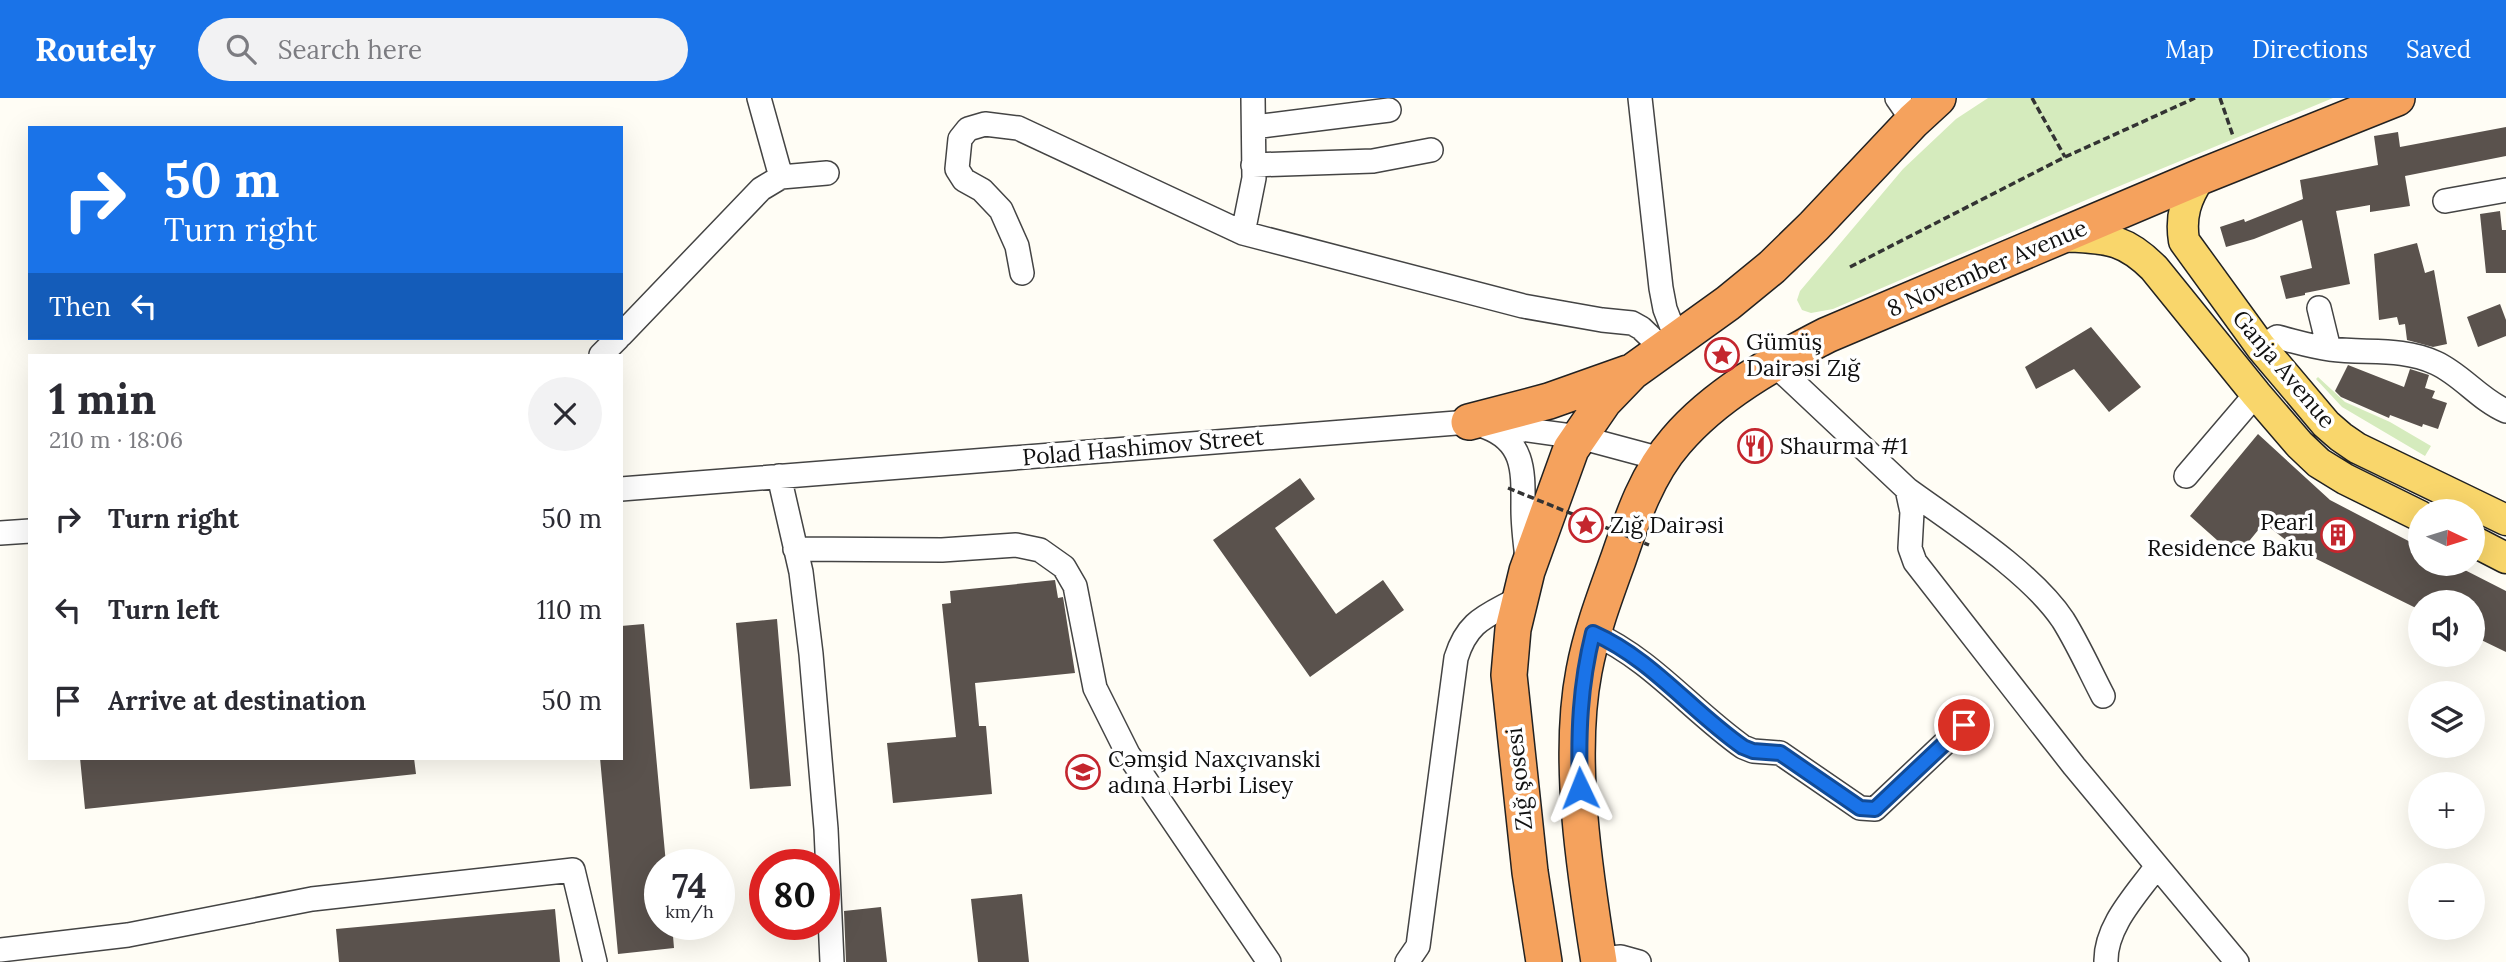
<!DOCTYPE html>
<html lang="en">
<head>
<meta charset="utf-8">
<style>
  :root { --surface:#fff; --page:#f2f2f3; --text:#2b2b33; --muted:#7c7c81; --accent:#1a73e8 }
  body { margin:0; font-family:Lora,serif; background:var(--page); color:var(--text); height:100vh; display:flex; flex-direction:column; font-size:26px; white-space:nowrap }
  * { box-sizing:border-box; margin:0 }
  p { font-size:23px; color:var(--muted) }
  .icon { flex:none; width:38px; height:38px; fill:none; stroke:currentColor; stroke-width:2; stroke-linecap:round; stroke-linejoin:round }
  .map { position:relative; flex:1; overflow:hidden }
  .panel { position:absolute; left:28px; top:256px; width:595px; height:406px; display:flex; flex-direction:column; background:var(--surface); border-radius:0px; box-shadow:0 7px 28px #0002 }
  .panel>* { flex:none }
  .guide { position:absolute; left:28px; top:28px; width:595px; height:214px; border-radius:0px; box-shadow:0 7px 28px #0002; background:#1a73e8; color:#fff; overflow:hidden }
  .needle { width:46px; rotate:94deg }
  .fabs { position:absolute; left:2408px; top:401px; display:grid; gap:14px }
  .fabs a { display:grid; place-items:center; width:77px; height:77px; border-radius:50%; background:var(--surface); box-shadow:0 7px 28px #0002; font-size:35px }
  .speed { position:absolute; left:644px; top:751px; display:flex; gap:14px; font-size:35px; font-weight:700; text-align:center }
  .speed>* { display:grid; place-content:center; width:91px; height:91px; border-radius:50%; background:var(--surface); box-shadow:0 7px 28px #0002; line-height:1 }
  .speed small { font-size:18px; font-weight:400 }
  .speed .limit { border:10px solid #d22; background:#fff; color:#111 }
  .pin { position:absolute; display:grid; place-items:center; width:60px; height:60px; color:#fff; margin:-30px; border:4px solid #fff; border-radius:50%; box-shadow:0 2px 7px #0007 }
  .me { position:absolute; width:77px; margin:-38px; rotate:358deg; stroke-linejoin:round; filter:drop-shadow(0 0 5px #0008) }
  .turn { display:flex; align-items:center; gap:24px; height:147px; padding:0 21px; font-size:32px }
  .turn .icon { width:91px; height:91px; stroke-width:2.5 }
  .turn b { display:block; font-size:49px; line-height:60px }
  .then { display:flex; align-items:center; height:66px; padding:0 21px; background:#0003; gap:14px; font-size:26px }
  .round { display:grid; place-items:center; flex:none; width:74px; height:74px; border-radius:37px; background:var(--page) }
  .overview { display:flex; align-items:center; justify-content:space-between; height:119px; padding:0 21px }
  h1 { font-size:42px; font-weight:700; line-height:52px }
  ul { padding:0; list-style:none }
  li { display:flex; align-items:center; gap:21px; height:91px; padding:0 21px }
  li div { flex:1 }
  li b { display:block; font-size:26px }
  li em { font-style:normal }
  header { display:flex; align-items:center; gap:42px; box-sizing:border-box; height:98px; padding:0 35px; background:var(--accent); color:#fff }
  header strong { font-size:33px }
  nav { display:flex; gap:38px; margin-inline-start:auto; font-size:24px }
  .search { width:490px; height:63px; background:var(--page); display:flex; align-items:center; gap:18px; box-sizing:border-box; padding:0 24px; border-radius:38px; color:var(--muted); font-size:26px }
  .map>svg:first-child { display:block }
</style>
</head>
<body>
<header>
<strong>Routely</strong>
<div class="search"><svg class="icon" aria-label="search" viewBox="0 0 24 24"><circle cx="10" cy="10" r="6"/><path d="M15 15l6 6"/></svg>Search here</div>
<nav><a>Map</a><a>Directions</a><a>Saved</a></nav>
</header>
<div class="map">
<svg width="2506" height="864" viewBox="0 0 2506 864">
  <rect width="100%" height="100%" fill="#fffdf5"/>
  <!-- green -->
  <path fill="#d5ebbd" d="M1988 0H2333L2093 99 1833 211 1811 215 1802 212 1797 202 1800 193 1903 71 1956 21Z
    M2318 279 2345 304 2390 324 2431 348 2425 358 2342 309 2316 281Z"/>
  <!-- building -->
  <path fill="#5a524d" d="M2506 29V58L2405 78 2410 108 2370 114V107L2336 113 2350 186 2305 195V197L2286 201 2280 178 2312 170 2302 122 2254 141 2226 149 2220 129 2244 121 2245 124 2303 101 2300 82 2378 67 2374 38 2398 34 2400 49Z
    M2500 113 2502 132H2506V175H2486L2480 116Z
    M2417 145 2425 175 2434 172 2447 246 2433 249 2407 242 2405 226 2399 227 2397 219 2379 222 2374 156Z
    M2500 206 2506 222V238L2478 249 2467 219Z
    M2091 229 2141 289 2109 314 2074 271 2036 291 2025 269Z
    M2348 267 2404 289 2410 271 2429 277 2425 290 2435 293 2432 300 2447 305 2438 331 2423 326 2422 329 2390 317 2389 320 2341 299 2335 293Z
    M2258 336 2330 402 2420 449V466H2453L2506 493V554L2473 538V504H2420V512L2300 453 2264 425 2236 459 2190 418Z
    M1300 380 1315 401 1275 430 1336 516 1383 482 1404 512 1310 579 1213 442Z
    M1055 482 1058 500 1063 499 1075 575 975 585 979 628H986L992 696 893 705 887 645 956 639 942 506 951 505 950 493Z
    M777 521 791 688 750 691 736 525Z
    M644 526 666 766H660V826H672L674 850 618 856 600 660H621V528Z
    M80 660H414L416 676 85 711Z
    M1022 796 1029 864H978L971 801Z
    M881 809 887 864H846L844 813Z
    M555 811 560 864H339L336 831Z"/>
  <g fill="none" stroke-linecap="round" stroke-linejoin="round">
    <!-- minor casing -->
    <g stroke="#444" stroke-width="26">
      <path id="minor" d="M1640 0 1661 190 1665 211 1677 242
        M1897 0 1913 23
        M1254 29 1389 12
        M1253 67 1373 63 1431 52
        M781 79 827 75
        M2445 103 2506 92
        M1243 135 1254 80 1253 0
        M1022 175 1017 148 1001 112 982 92 964 82 957 71 960 41 968 31 985 26 1018 30 1243 135 1523 208 1602 222 1632 225 1641 230 1664 252
        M2319 210 2329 251
        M621 237 761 91 781 79 759 0
        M2261 249 2277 239C2294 243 2312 249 2330 251 2366 256 2401 249 2436 265 2462 277 2480 302 2506 313
        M601 257 618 240
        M1774 266 1907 391 1912 414 1910 450 1915 464 2074 668 2237 864
        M1486 329C1526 344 1523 376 1523 411 1523 427 1525 444 1527 460
        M779 378 801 474 811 556 826 731 832 864
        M2186 378 2256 296
        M621 391 1469 324 1579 339 1661 361
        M1907 391C1955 426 2030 473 2063 522 2078 546 2090 573 2103 598
        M0 435 30 433
        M795 451 942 452 1016 447 1040 452 1064 469 1075 488 1095 590 1128 656 1269 864
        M1593 535C1651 561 1691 612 1743 649L1753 653 1780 655 1860 710 1875 711 1964 627
        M0 852 128 837 312 801 573 772 595 864
        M1598 861 1621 859 1639 864
        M1407 864 1418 848 1456 560C1468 521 1488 518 1521 499
        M2106 864C2105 828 2137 796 2157 768"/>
    </g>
    <!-- major casing -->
    <g stroke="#222" stroke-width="33">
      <path id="major" d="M2200 79C2186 100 2180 118 2184 143L2261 249 2326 326 2341 339 2357 350 2506 422
        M2062 138C2104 141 2122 138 2154 170L2256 296 2299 346 2319 365 2345 381 2420 418
        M2473 443 2506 460"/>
    </g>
    <!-- highway casing -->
    <g stroke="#222" stroke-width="38">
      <path id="highway" d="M1469 324 1549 303 1628 275
        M1544 864 1530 774 1509 577 1513 531 1527 473 1571 351 1604 303 1632 274 1728 205 1772 169 1814 128 1913 23 1938 0
        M1599 864C1585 776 1567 661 1584 573 1591 535 1605 498 1618 462 1632 421 1647 376 1676 343 1715 297 1774 264 1827 237L2200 79 2397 0"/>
    </g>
    <!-- path -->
    <path stroke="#333" stroke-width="3.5" stroke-dasharray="7 3.5" stroke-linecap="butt" d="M2032 0 2065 59
      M2220 0 2233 38
      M1850 169 2065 59 2195 0"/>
    <!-- minor -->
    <use href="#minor" stroke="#fff" stroke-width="23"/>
    <!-- major -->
    <use href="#major" stroke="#f9d66b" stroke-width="30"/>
    <!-- highway -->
    <use href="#highway" stroke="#f5a25d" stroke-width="35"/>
    <!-- path-bridge -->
    <path stroke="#333" stroke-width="3.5" stroke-dasharray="7 3.5" stroke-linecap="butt" d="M1508 390 1649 447"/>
  </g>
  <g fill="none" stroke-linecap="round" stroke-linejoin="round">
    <!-- route casing -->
    <g stroke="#114b97" stroke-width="18">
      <path id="route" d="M1580 690C1578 636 1580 587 1593 535 1652 561 1691 613 1743 649L1753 653 1780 655 1860 710 1875 711 1964 627"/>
    </g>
    <!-- route -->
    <use href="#route" stroke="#1a73e8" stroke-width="12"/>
  </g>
  <!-- icons -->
  <defs>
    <g id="sight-ring" transform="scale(1.75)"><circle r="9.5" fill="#fff" stroke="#c4262e" stroke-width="1.5"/><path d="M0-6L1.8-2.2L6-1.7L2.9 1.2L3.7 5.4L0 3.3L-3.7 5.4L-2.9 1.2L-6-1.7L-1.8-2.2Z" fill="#c4262e"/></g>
    <g id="restaurant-ring" transform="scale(1.75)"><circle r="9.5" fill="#fff" stroke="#c4262e" stroke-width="1.5"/><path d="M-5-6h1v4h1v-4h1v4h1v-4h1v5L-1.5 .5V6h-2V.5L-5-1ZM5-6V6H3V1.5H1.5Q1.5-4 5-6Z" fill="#c4262e"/></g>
    <g id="building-ring" transform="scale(1.75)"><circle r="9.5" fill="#fff" stroke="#c4262e" stroke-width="1.5"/><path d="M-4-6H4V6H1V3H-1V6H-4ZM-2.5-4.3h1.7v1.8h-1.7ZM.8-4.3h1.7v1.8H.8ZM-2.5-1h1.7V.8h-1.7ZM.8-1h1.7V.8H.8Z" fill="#c4262e"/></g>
    <g id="school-ring" transform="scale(1.75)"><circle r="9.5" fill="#fff" stroke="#c4262e" stroke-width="1.5"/><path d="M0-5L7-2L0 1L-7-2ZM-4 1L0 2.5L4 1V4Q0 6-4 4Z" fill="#c4262e"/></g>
  </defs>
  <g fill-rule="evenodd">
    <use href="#sight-ring" x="1722" y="257"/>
    <use href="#restaurant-ring" x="1755" y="348"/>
    <use href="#sight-ring" x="1586" y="427"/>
    <use href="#building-ring" x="2338" y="437"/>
    <use href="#school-ring" x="1083" y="674"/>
  </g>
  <g text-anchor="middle" stroke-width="7" stroke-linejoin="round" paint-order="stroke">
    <!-- street labels -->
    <g font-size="23" fill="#111" stroke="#fff">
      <text transform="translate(1987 170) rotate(-23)" y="8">8 November Avenue</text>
      <text transform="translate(2284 271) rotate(50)" y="8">Ganja Avenue</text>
      <text transform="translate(1143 349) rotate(-5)" y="8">Polad Hashimov Street</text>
      <text transform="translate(1519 681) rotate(-96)" y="8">Zığ şosesi</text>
    </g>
    <!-- poi labels -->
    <g font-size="23" fill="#111" stroke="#fff" text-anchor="start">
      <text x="1746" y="252">Gümüş<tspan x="1746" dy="26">Dairəsi Zığ</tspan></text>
      <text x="1780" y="356">Shaurma #1</text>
      <text x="2314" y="432" text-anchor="end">Pearl<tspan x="2314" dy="26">Residence Baku</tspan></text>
      <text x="1610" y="435">Zığ Dairəsi</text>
      <text x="1108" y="669">Cəmşid Naxçıvanski<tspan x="1108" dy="26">adına Hərbi Lisey</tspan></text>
    </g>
  </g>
</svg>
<div class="fabs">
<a><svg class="needle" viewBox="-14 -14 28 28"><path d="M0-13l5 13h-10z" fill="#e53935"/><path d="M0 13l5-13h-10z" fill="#7c7c81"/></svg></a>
<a><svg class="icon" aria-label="sound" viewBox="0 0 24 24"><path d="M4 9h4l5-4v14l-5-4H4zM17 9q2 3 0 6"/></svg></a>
<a><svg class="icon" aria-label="layers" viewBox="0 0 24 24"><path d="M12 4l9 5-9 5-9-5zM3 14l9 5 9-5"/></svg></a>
<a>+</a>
<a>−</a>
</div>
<div class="speed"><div>74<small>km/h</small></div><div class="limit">80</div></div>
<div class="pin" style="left:1964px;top:627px;background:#d93025"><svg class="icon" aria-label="arrive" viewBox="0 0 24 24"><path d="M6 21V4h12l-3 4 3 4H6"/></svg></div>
<svg class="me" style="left:1580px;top:690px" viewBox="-20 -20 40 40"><path d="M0-17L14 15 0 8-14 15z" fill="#1a73e8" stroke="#fff" stroke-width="4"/></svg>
<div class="guide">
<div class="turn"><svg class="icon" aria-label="right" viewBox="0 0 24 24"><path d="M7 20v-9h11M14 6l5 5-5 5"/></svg><div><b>50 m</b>Turn right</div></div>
<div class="then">Then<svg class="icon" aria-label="left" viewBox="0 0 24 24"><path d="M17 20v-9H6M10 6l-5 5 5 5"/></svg></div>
</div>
<section class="panel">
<div class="overview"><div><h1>1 min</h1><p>210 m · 18:06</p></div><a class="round"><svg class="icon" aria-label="close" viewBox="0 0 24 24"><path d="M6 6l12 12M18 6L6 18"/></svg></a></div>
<ul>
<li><svg class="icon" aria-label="right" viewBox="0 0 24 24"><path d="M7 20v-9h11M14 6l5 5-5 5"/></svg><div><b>Turn right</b></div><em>50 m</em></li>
<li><svg class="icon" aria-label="left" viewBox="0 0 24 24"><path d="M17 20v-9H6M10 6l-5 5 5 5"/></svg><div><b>Turn left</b></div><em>110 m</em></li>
<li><svg class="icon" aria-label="arrive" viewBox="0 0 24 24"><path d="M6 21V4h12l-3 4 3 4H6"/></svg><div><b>Arrive at destination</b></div><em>50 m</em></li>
</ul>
</section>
</div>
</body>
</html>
